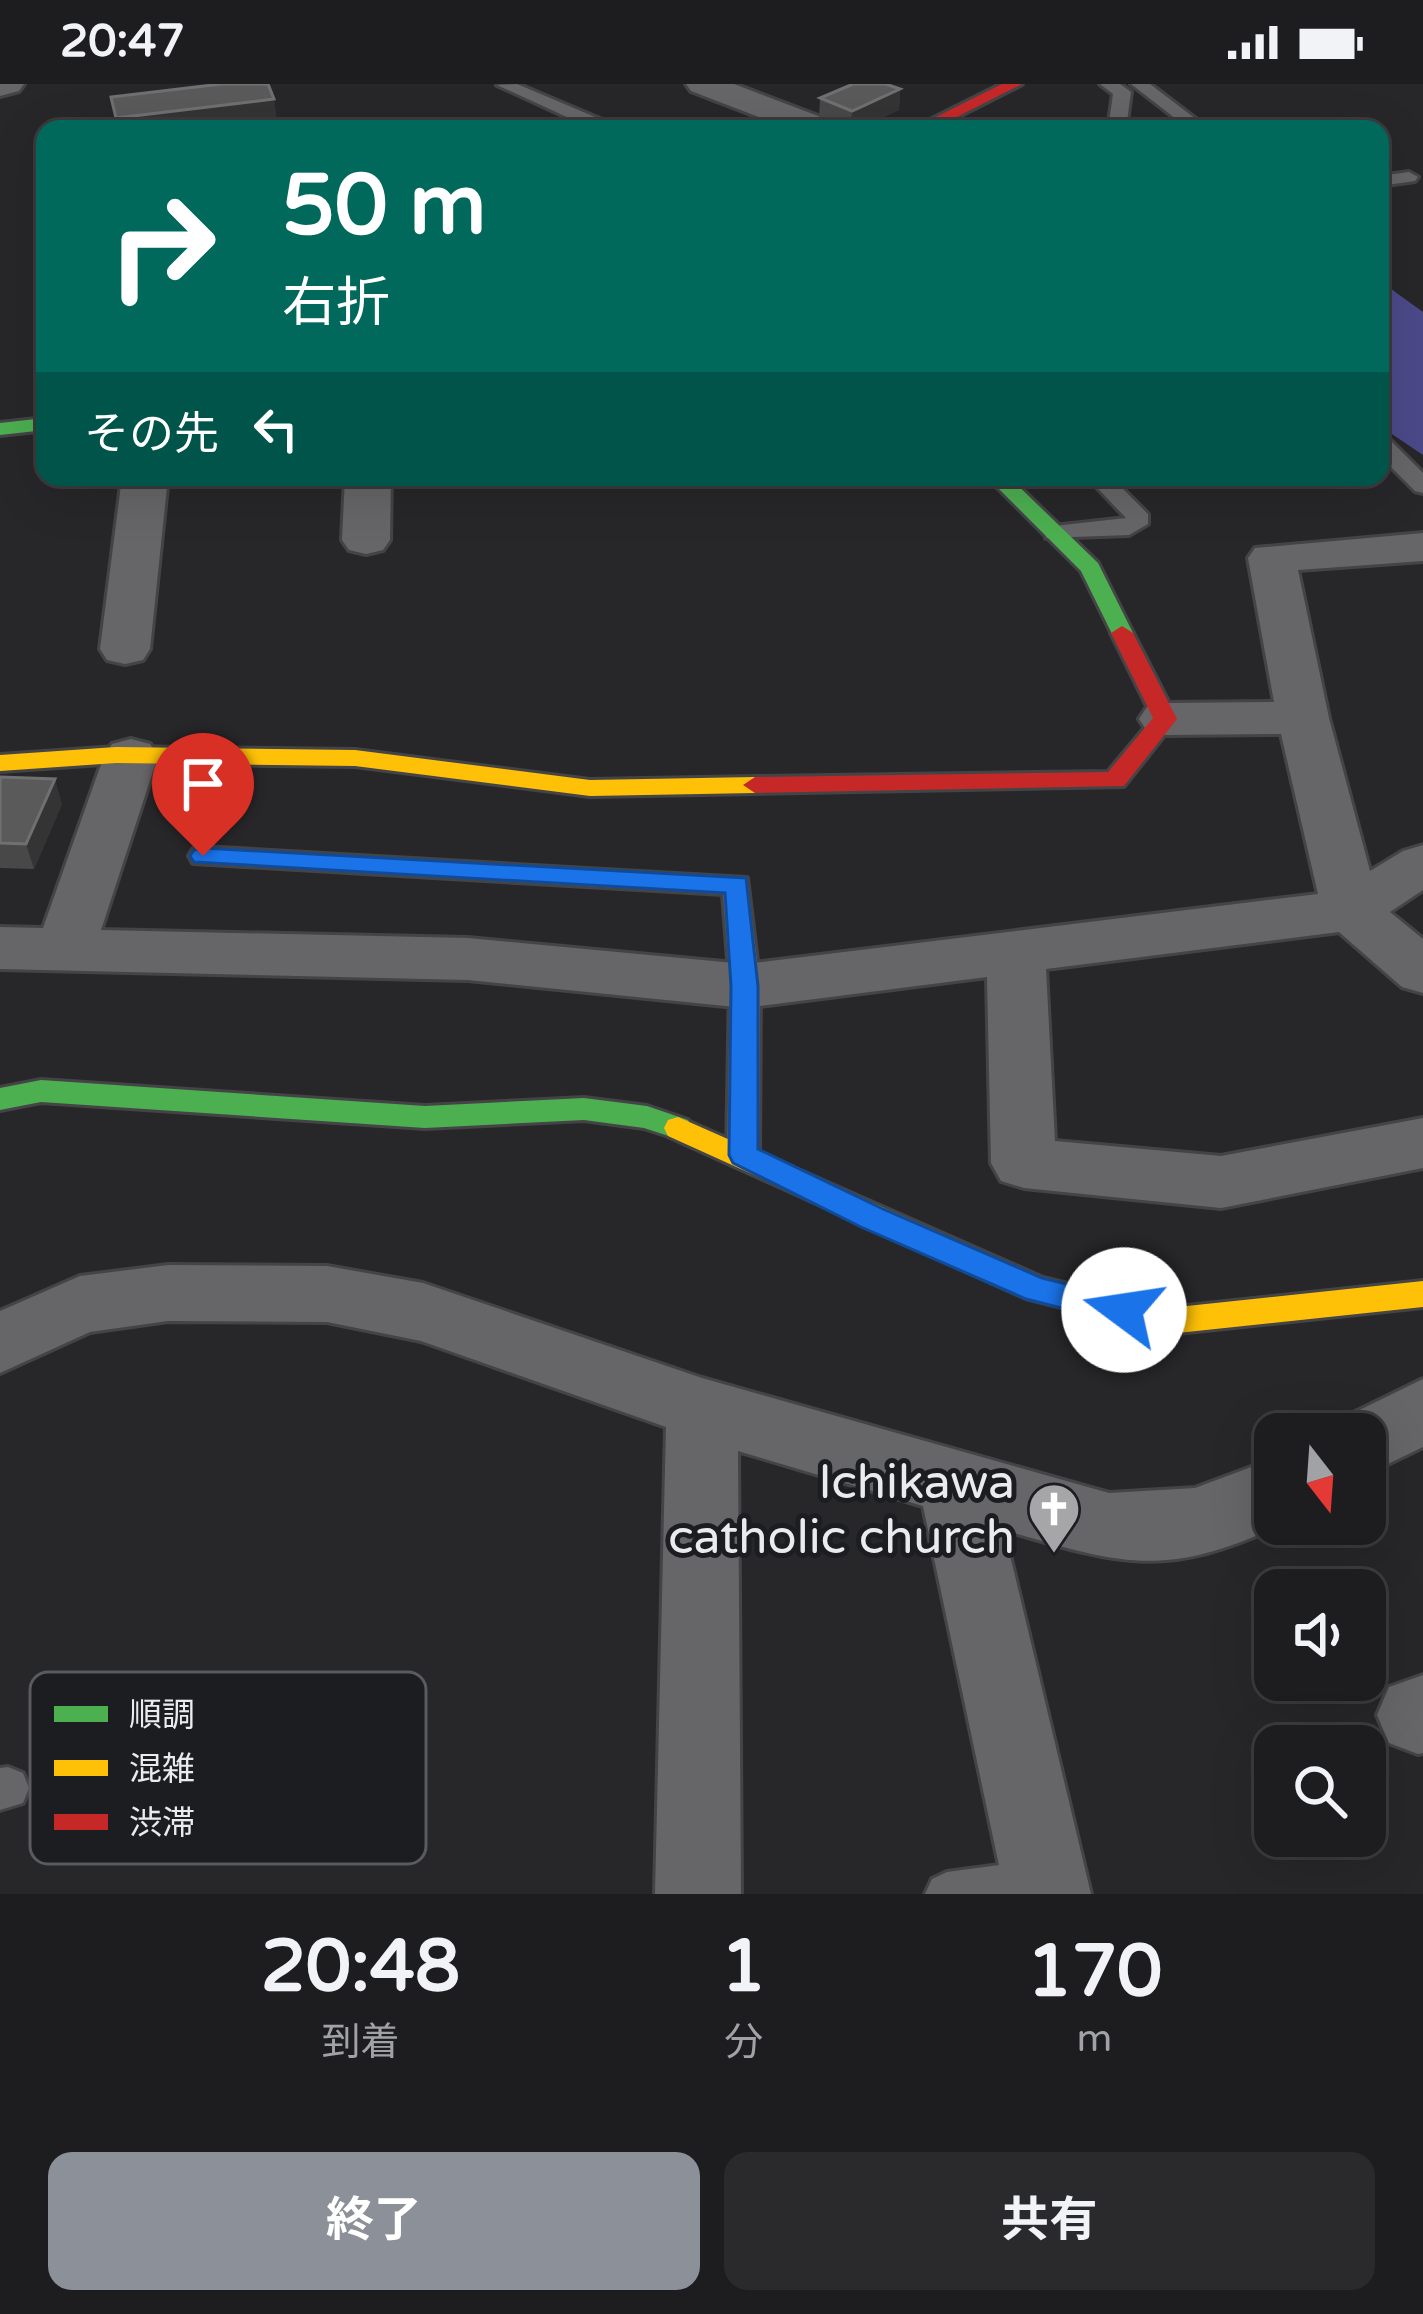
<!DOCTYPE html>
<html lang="ja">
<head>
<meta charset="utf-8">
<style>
  :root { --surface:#1d1d20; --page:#2a2a2d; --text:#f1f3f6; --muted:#a0a2a5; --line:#3b3b3e; --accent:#8c9099 }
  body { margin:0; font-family:"Varela Round","Noto Sans JP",sans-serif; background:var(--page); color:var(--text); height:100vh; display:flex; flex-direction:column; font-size:45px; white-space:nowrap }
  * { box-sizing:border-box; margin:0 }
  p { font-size:39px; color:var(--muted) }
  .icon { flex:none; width:66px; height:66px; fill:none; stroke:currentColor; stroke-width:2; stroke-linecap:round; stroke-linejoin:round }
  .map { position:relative; height:1810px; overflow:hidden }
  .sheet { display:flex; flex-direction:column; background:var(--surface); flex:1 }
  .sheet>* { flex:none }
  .guide { position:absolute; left:36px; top:36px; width:1353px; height:366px; border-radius:24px; box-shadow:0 12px 48px #0002,0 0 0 3px var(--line); background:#00695c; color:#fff; overflow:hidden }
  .needle { width:78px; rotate:163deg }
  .fabs { position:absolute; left:1254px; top:1329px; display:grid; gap:24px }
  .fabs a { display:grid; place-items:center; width:132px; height:132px; border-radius:24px; background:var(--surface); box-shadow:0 12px 48px #0002,0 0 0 3px var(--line); font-size:60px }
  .pin { position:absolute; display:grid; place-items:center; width:102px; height:102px; color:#fff; margin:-123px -51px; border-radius:50% 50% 50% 0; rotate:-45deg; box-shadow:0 0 12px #0007 }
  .pin .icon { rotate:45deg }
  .me { position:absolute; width:132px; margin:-66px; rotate:284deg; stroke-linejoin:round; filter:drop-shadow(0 0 9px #0008) }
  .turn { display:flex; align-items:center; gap:42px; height:252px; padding:0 48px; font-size:54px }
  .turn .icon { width:156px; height:156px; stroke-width:2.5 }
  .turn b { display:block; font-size:84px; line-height:102px }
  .then { display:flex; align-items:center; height:114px; padding:0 48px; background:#0003; gap:24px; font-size:45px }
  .eta { display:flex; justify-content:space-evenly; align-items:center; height:204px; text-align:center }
  .eta b { font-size:72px; font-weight:700; line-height:84px }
  .action { display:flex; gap:24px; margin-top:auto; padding:24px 48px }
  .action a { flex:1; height:138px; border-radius:24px; background:var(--accent); color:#fff; font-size:48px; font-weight:700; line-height:138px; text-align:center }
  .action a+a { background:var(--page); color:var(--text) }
  .status { display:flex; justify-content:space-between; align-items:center; height:84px; padding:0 60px; background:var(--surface); direction:ltr }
  .status svg { height:33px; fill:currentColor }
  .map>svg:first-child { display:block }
</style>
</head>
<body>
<div class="status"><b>20:47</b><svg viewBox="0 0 49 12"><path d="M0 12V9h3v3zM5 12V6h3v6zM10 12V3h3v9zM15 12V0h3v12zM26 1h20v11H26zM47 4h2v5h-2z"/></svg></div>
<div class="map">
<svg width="1423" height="1810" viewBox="0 0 1423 1810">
  <rect width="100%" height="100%" fill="#27272a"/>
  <!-- forest -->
  <path fill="#4c4989" d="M1380 197 1423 228V371L1380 342Z"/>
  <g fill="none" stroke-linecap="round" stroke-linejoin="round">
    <!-- lane casing -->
    <g stroke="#444447" stroke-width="6">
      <path id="lane" d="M517 0 614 41 617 45H593L497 1Z
        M1100 0H1120L1131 8 1126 45H1108L1113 10Z
        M1131 0H1150L1209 45H1189Z
        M1409 88 1418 93 1415 97 1380 102V92Z
        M1380 352 1388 354 1423 389V409L1415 407 1380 372Z
        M1087 393H1111L1148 430V440L1129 451 1046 454V444L1054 442 1126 434Z
        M203 763 747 794 760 902 759 1071 754 1080 743 1084 732 1080 727 1071 730 902 723 810 193 779 189 772 193 765Z
        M8 1683 23 1689 29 1704 23 1719 0 1726V1684Z
        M1045 1775 1060 1781 1066 1796 1061 1810H925L932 1795 947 1788Z"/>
    </g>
    <!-- street casing -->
    <g stroke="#444447" stroke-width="6">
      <path id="street" d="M0 0H24L19 7 0 12Z
        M686 0H734L834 38 840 45H790L691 7Z
        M122 393H168L150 565 143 576 125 580 107 576 100 565Z
        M345 393H391L390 456 383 466 366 470 349 466 342 456Z
        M1423 449V477L1298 486 1329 634 1370 787 1403 767 1423 761V806L1390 828 1423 855V909L1402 903 1339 848 1046 885 1055 1057 1221 1072 1423 1034V1084L1221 1124 1024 1104 1001 1097 991 1079 987 893 745 924 468 896 0 885V843L43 844 104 672 112 660 131 655 150 660 158 672 101 846 468 854 745 880 1318 810 1281 650 1165 651 1147 647 1139 635 1147 623 1165 619 1274 618 1248 474 1255 464Z
        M168 1181 327 1182 423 1199 702 1294 1109 1409 1195 1404 1275 1374V1440H1283C1166 1495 1122 1481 1004 1446L1091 1810H1005L923 1422 738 1367 741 1810H655L666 1343 421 1257 327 1238 168 1237 90 1248 0 1289V1227L80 1192Z
        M1423 1295V1363L1365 1391V1350H1333L1339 1336Z
        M1423 1591V1669L1418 1670 1389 1659 1377 1631 1389 1603Z"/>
    </g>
    <!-- fast casing -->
    <g stroke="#444447" stroke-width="6">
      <path id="fast" d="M45 334V346L0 351V339Z
        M987 393H1009L1098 479 1133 549 1130 554H1114L1081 487Z
        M41 996 425 1022 584 1014 647 1022 688 1036 692 1044 688 1052 678 1055 644 1044 584 1036 425 1044 41 1018 0 1026V1004Z"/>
    </g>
    <!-- slow casing -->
    <g stroke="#444447" stroke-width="6">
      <path id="slow" d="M116 663 355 666 590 696 755 693 767 701 755 709 590 712 355 682 116 679 0 687V671Z
        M678 1033 1043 1194 1168 1224 1423 1197V1223L1168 1250 1026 1214 668 1052 664 1044 668 1036Z"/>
    </g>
    <!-- jam casing -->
    <g stroke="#444447" stroke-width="6">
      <path id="jam" d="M1002 0H1022L933 45H912Z
        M1122 542 1133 549 1177 635 1124 702 755 709 743 701 755 693 1108 688 1153 634 1111 549Z"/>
    </g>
    <!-- lane -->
    <use href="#lane" fill="#666668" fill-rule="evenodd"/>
    <!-- street -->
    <use href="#street" fill="#666668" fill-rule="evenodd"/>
    <!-- fast -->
    <use href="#fast" fill="#4caf50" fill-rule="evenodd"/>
    <!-- slow -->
    <use href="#slow" fill="#ffc107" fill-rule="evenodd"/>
    <!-- jam -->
    <use href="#jam" fill="#c62828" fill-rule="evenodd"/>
  </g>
  <!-- wall -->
  <path fill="#484849" d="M900 5 899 26 857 45H844L819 35 820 14Z
    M0 693 62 720 34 785 0 784Z"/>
  <!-- shaded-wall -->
  <path fill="#343435" d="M900 5 899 26 857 45H851L852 27Z
    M274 15 277 36 204 45H118L116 34Z
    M55 695 62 720 34 785 26 760Z"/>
  <!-- building -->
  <path fill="#5a5a5b" stroke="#707072" stroke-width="3" d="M221 0H268L274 15 116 34 111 13Z
    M853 0H886L900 5 852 27 820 14Z
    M530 40 541 45H516Z
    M0 693 55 695 26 760 0 759Z"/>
  <!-- route -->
  <path fill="#1a73e8" stroke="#114b97" stroke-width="3" d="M203 764 746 794 758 902V1065L883 1125 1042 1194 1136 1217 1140 1226 1136 1236 1124 1240 1026 1215 861 1143 733 1079 729 1071 731 902 725 809 194 778 190 772 194 766Z"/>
  <!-- icons -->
  <defs>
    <g id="church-pin" transform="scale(2.7)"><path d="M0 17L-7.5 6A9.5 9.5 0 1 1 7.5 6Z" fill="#a6a6a9" stroke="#1c1d21"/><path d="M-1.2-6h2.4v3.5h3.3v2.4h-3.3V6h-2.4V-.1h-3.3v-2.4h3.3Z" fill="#fff"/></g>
  </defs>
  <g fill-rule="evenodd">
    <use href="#church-pin" x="1054" y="1425"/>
  </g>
  <g text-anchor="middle" stroke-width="10" stroke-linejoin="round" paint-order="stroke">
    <!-- near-poi labels -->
    <g font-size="48" fill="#ebebee" stroke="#1c1d21" text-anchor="end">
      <text x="1015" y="1414">Ichikawa<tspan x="1015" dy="55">catholic church</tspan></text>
    </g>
  </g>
  <!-- legend -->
  <rect x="30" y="1588" width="396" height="192" rx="18" fill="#1c1d21" stroke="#5a5b5e" stroke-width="3"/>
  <rect x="54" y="1622" width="54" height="16" fill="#4caf50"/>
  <rect x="54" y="1676" width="54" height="16" fill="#ffc107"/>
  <rect x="54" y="1730" width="54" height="16" fill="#c62828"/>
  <g font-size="33" fill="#ebebee">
    <text x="129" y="1642">順調</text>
    <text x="129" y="1696">混雑</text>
    <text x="129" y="1750">渋滞</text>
  </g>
</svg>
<div class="fabs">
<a><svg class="needle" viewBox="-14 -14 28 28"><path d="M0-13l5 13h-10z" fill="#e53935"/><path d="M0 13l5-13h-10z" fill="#a0a2a5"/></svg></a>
<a><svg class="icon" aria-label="sound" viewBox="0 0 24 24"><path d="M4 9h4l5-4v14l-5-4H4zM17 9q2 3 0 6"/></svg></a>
<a><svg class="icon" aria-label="search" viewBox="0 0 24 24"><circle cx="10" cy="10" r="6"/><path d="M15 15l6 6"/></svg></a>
</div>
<div class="pin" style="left:203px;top:772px;background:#d93025"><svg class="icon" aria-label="arrive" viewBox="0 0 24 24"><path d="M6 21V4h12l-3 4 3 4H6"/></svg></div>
<svg class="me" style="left:1124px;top:1226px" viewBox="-20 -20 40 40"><circle r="19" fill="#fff"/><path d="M0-13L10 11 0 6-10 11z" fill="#1a73e8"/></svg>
<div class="guide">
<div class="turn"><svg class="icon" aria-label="right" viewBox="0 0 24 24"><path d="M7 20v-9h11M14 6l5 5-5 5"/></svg><div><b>50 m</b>右折</div></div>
<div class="then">その先<svg class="icon" aria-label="left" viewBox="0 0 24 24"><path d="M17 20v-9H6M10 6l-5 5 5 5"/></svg></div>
</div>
</div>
<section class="sheet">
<div class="eta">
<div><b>20:48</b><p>到着</p></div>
<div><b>1</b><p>分</p></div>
<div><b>170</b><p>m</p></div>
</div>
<div class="action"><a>終了</a><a>共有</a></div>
</section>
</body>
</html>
